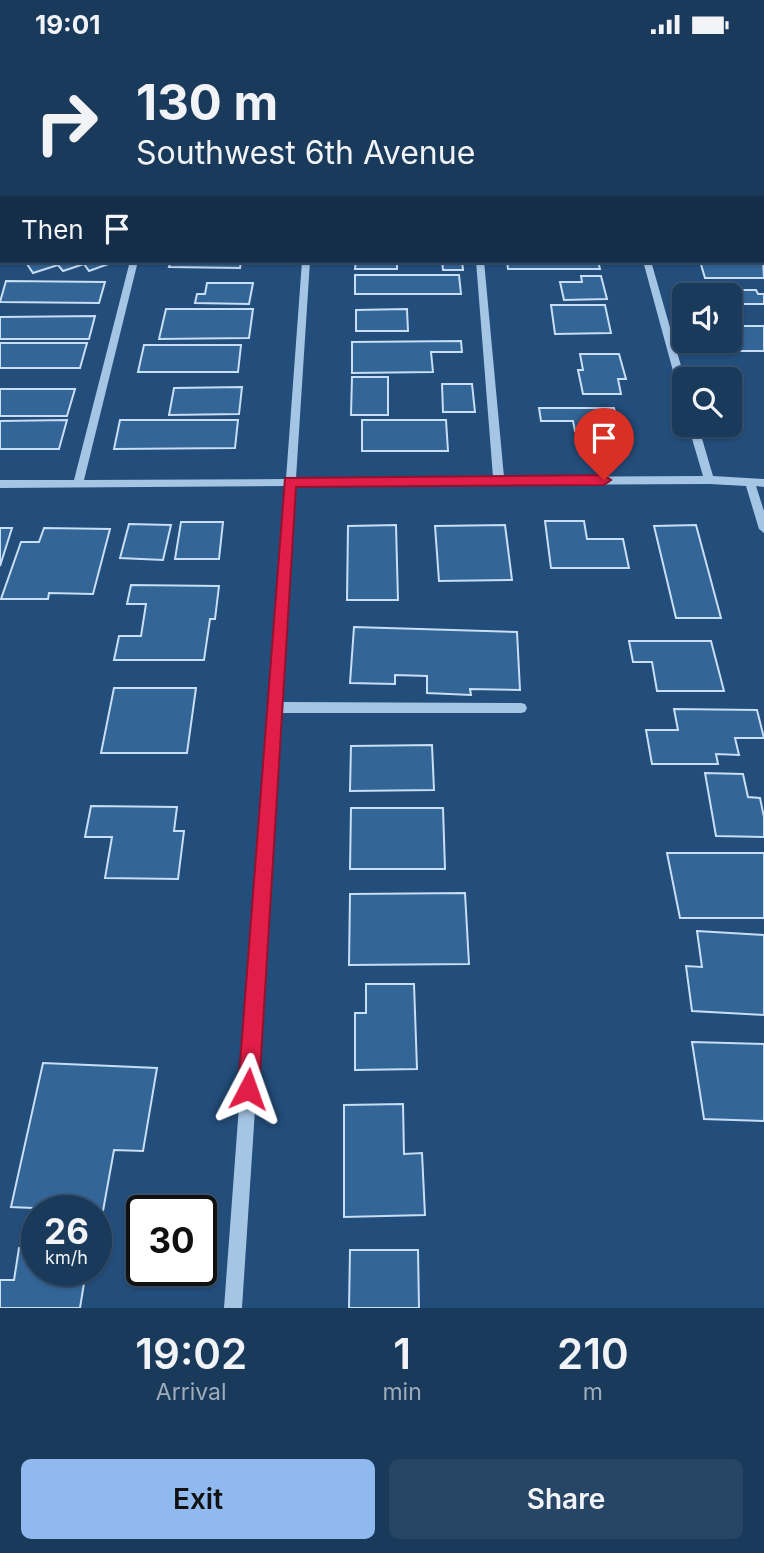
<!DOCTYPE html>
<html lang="en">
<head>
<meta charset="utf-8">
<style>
  :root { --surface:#1a3a5c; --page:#274565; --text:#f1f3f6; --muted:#9fadbb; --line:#385472; --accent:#90b9f0 }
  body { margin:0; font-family:Inter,sans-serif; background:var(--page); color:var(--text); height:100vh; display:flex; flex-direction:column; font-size:26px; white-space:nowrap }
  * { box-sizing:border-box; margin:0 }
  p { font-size:23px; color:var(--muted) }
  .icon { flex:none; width:38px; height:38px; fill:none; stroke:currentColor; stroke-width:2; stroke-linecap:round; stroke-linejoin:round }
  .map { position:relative; height:1259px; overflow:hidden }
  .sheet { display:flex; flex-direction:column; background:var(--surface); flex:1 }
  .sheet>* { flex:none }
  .top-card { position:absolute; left:0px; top:0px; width:765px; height:214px; box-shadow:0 2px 5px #0004,0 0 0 2px var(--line); background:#1a3a5c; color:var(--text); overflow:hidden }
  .fabs { position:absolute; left:672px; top:234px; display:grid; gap:14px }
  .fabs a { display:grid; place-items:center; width:70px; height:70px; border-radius:10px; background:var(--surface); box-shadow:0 2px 5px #0004,0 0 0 2px var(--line); font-size:35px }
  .speed { position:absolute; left:21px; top:1146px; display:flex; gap:14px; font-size:35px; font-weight:700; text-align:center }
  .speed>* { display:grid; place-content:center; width:91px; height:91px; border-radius:50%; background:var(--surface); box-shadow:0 2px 5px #0004,0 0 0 2px var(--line); line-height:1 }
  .speed small { font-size:18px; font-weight:400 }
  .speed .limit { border:4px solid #111; border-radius:10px; background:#fff; color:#111 }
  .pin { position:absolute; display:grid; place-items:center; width:60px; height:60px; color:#fff; margin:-72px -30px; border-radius:50% 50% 50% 0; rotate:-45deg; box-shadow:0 0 7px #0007 }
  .pin .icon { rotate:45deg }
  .me { position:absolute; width:77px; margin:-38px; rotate:4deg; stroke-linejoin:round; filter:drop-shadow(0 0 5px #0008) }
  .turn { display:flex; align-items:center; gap:24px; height:147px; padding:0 21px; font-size:32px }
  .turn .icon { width:91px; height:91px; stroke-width:2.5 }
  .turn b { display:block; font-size:49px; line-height:60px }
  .then { display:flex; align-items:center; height:66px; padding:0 21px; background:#0003; gap:14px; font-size:26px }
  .eta { display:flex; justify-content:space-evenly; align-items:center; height:119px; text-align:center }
  .eta b { font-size:42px; font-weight:600; line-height:49px }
  .action { display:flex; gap:14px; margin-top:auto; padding:14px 21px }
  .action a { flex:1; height:80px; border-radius:10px; background:var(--accent); color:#111; font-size:28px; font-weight:600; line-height:80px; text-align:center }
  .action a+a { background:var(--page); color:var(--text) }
  .status { display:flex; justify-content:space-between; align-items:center; height:49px; padding:0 35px; background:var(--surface); direction:ltr }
  .status svg { height:19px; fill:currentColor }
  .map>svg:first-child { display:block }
</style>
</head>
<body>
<div class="status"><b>19:01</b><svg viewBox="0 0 49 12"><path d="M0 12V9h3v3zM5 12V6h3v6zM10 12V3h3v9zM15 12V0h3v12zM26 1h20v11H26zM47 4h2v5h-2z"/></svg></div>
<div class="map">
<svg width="764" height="1259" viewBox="0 0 764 1259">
  <rect width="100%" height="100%" fill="#234d7a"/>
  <!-- building -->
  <path fill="#336597" stroke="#c8def4" stroke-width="2" d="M25 212H109L111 214 89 222 84 215 63 222 58 216 33 224Z
    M171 212H241L240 219 169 218Z
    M356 212H397V220H355Z
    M442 212H462L463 221H443Z
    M507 212H598L600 220H508Z
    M700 212H763L764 229H705Z
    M355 226H459L461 245H355Z
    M581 227H601L607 250 564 251 560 233H582Z
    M6 232 105 233 99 254 0 253Z
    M207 234H253L249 255 195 254 197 245H205Z
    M709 241H756L758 245H764V255H730V247H711Z
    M551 256H605L611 284 555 285Z
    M166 260H253L249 289 159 290Z
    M407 260 408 282H356V261Z
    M95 267 89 290H0V268Z
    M732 277H764V302H741Z
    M461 292 462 303H431L433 323 352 324V293Z
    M0 294H87L80 319H0Z
    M144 296H241L238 323H138Z
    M580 305H619L626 330H618L621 345H583L578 321H583Z
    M352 328H388V366H351Z
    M442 335H472L475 363H443Z
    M242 338 239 365 169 366 174 339Z
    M0 340H75L67 367H0Z
    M539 359H614L622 391H599L598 381 575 382 573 372H541Z
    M67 371 59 400H0V372Z
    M120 371H238L235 399 114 400Z
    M362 371H446L448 402H362Z
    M545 472H584L587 490H623L629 519H551Z
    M181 473H223L219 510H175Z
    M129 475 171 476 163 511 120 509Z
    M396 476 398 551H347L348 477Z
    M505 476 512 531 439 532 435 477Z
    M696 476 721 569H676L654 477Z
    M0 479H12L0 517Z
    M44 479 110 480 93 545 49 544 48 550H1L21 493H39Z
    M131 536 219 537 215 570H210L204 611H114L119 587H141L146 555H127Z
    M354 578 517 583 520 641 470 640 471 646 427 644V627L395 626V635L350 634Z
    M629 592H711L724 642H657L652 613H633Z
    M114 639H196L187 704H101Z
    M674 660 757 661 764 689H735L739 706 716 705 718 715H652L646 681H678Z
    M432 696 434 741 350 742 351 697Z
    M705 724 743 725 748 748 760 749 764 768V788L716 787Z
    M91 757 177 758 174 782H184L178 830 105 829 112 788H85Z
    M351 759H443L445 820H350Z
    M667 804H764V869H680Z
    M465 844 469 915 349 916 350 845Z
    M697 882 764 886V966L692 962 686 917 702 918Z
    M366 935H414L417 1020 355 1021V964H366Z
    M692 993 764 995V1072L704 1070Z
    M43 1014 157 1019 143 1102 114 1101 103 1162 11 1158Z
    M403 1055 404 1105 422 1104 425 1166 344 1168V1056Z
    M19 1199H37V1222H86L80 1259H0V1231H14Z
    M350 1201H418L419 1259H349Z"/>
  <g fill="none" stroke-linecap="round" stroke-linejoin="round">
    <!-- minor -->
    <path fill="#a5c5e5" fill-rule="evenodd" d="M54 0H60V2H54Z
      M222 0H228V2H222Z
      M319 0H325V2H319Z
      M584 0H590L591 2H585Z
      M0 109H2V113H0Z
      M0 123H2V131H0Z
      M0 181H2V186H0Z
      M130 212H138L84 431 286 430 302 212H310L296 429 493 428 476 212H484L504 428 703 427 688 376H698L713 427 764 430V438L756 437 764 462V484L759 480 746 437 709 435 296 437 282 653 521 654 525 655 527 659 525 663 521 664H281L242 1259H224L285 437 0 439V431H74Z
      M643 212H651L685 331 684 347 679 344Z"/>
    <!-- major -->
    <path fill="#e6f0fc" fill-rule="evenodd" d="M763 22H764V28H763Z
      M0 24H2V30H0Z
      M763 37H764V43H763Z
      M0 39H2V45H0Z"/>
  </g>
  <!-- route -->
  <path fill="#e11d48" stroke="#92132f" stroke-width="2" d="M604 426 611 431 604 436 296 438 259 1040 256 1048 248 1051 241 1048 238 1040 285 429Z"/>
</svg>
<div class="fabs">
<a><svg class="icon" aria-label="sound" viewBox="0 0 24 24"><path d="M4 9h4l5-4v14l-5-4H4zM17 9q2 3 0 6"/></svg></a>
<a><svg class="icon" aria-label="search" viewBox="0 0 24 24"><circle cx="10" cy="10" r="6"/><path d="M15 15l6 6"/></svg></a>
</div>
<div class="speed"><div>26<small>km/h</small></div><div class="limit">30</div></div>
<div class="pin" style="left:604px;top:431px;background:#d93025"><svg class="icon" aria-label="arrive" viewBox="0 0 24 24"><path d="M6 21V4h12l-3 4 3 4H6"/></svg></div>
<svg class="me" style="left:248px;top:1040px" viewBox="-20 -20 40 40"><path d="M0-17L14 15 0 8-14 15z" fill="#e11d48" stroke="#fff" stroke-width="4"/></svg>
<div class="top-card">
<div class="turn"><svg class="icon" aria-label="right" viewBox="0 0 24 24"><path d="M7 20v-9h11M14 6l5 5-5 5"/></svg><div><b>130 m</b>Southwest 6th Avenue</div></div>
<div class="then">Then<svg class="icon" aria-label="arrive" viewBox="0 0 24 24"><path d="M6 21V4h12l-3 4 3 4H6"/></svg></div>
</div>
</div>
<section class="sheet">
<div class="eta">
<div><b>19:02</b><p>Arrival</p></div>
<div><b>1</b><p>min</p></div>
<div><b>210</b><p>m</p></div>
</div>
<div class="action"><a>Exit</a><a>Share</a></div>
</section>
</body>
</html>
